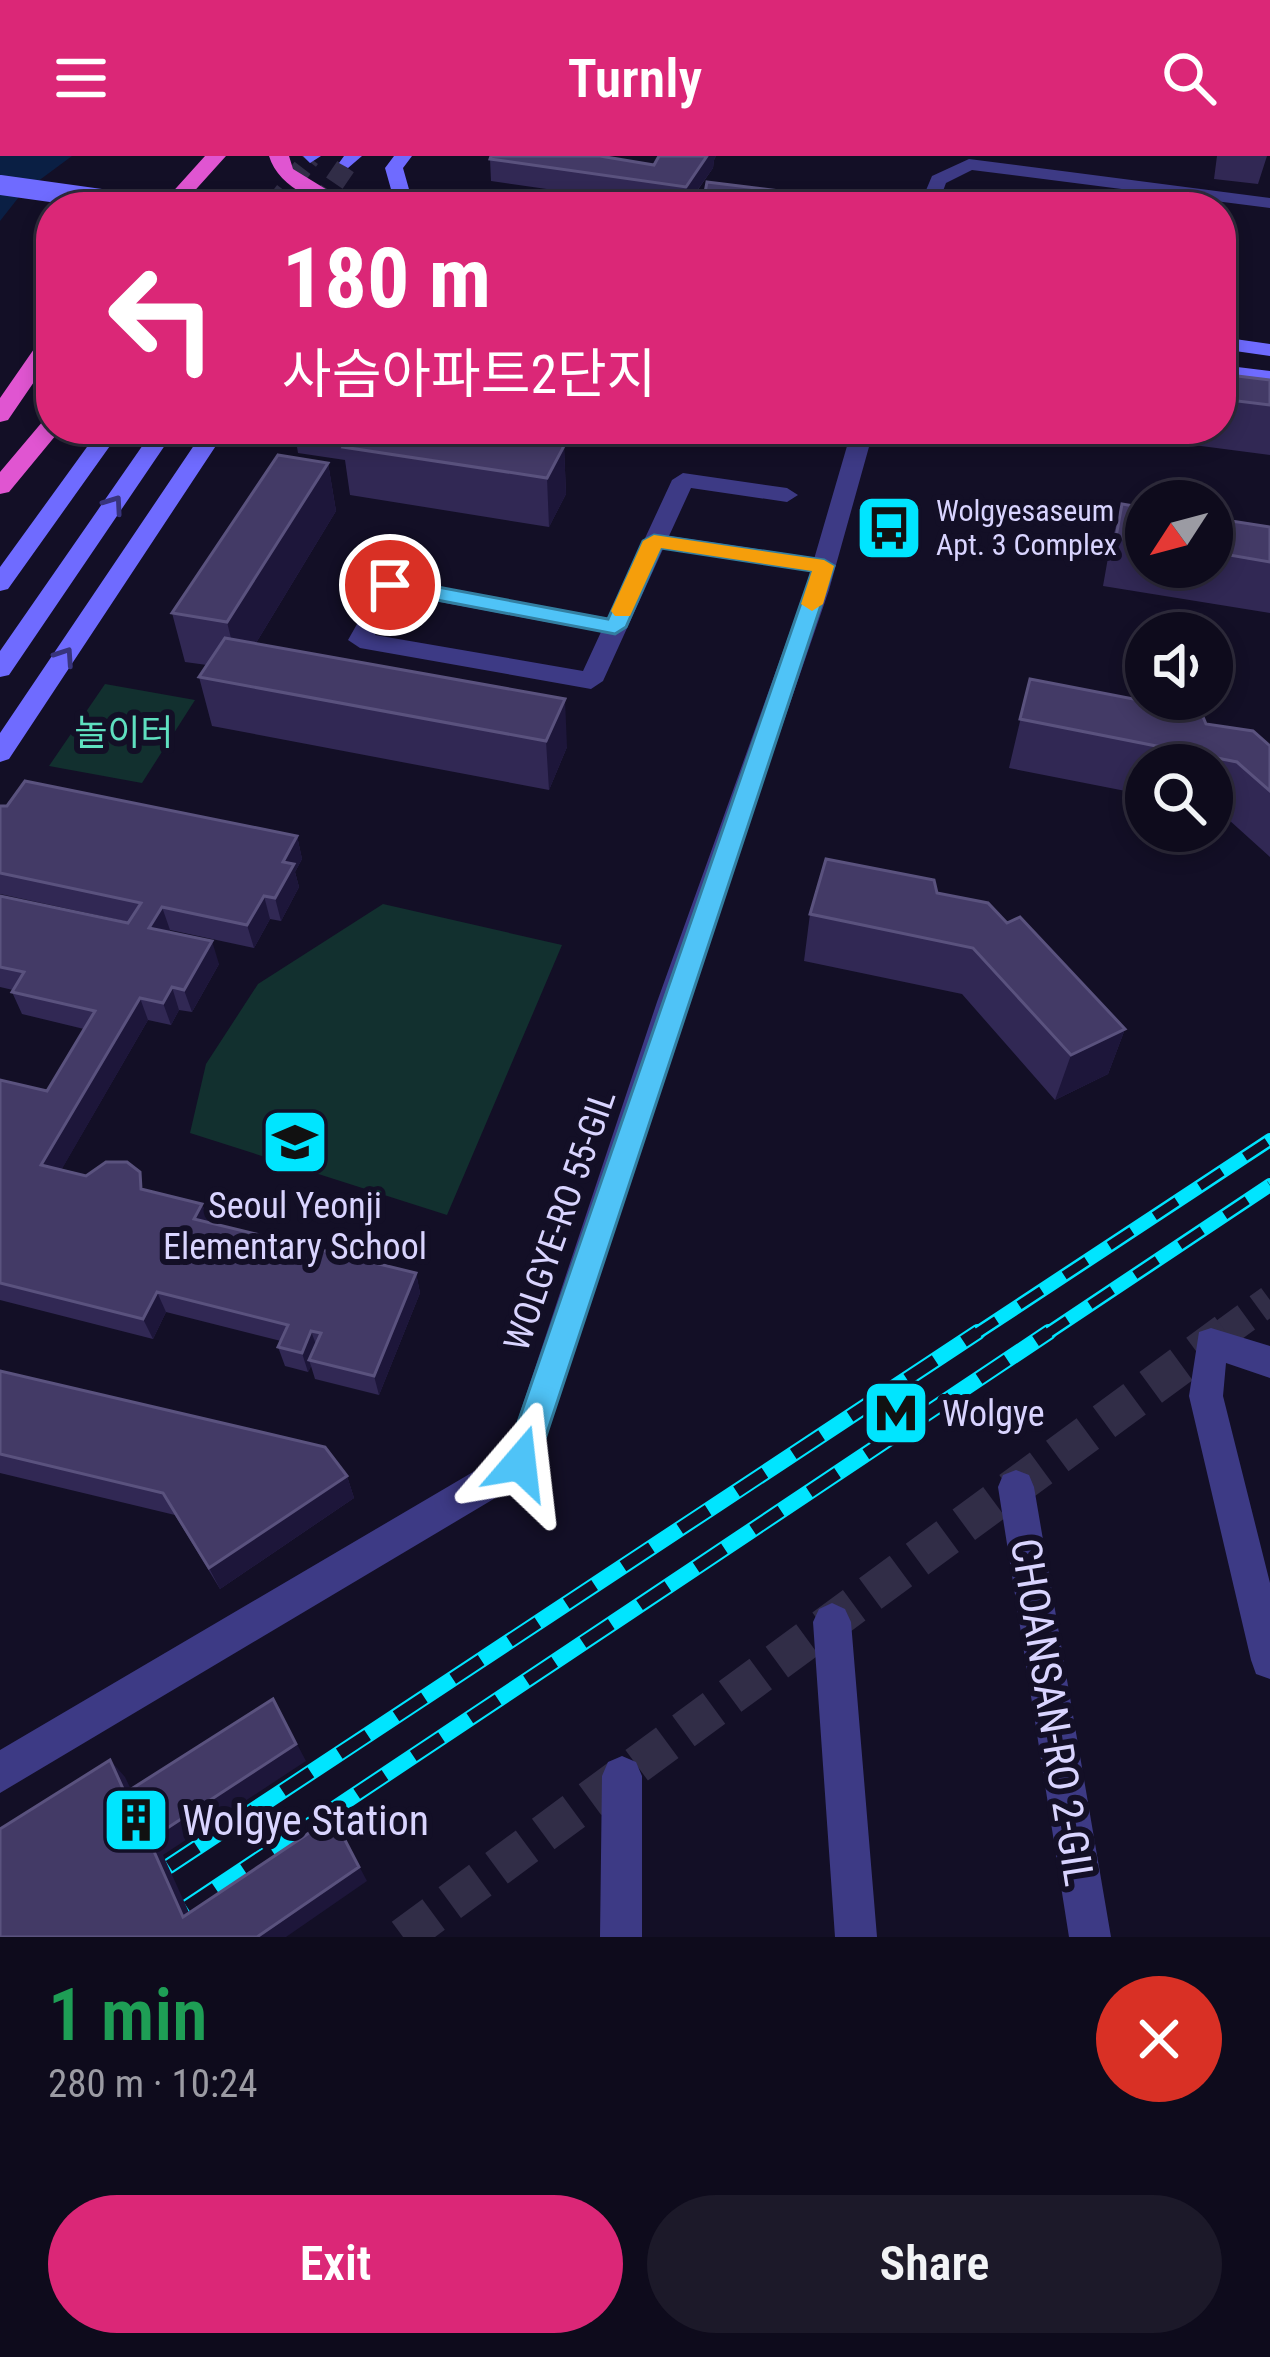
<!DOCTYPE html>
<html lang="en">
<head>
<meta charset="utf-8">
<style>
  :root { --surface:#0e0b1c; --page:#1c1929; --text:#f1f3f6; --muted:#9b9ba3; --line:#2e2b3b; --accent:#db2777 }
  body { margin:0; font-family:"Roboto Condensed","Noto Sans KR",sans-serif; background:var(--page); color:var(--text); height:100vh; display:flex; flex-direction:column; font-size:45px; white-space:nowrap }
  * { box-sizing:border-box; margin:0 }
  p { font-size:39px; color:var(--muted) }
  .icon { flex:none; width:66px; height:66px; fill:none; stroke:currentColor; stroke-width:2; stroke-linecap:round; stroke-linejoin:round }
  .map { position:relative; height:1781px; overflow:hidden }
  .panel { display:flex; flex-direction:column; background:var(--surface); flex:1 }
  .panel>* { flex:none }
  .banner { position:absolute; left:36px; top:36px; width:1200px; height:252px; border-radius:48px; box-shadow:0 6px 18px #0003,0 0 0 3px var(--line); background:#db2777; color:#fff; overflow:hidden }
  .needle { width:78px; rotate:234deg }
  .controls { position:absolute; left:1125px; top:324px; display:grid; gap:24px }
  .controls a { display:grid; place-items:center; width:108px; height:108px; border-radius:50%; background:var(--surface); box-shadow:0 6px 18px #0003,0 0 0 3px var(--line); font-size:60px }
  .pin { position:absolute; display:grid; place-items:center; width:102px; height:102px; color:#fff; margin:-51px; border:6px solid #fff; border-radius:50%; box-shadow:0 3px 12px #0007 }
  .me { position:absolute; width:132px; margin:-66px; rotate:17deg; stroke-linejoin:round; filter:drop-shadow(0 0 9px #0008) }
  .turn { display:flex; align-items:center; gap:42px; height:252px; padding:0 48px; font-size:54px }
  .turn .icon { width:156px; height:156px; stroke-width:2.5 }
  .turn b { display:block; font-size:84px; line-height:102px }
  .round { display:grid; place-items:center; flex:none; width:126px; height:126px; border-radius:63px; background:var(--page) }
  .summary { display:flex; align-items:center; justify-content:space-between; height:204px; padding:0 48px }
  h1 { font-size:72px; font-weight:600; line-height:90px; color:#1e9e55 }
  .primary-button { display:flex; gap:24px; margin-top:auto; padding:24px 48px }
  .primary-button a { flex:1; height:138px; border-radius:72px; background:var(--accent); color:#fff; font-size:48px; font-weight:600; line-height:138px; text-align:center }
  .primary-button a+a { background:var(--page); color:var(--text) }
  header { display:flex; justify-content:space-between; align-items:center; height:156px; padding:0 48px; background:var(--accent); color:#fff; font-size:54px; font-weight:600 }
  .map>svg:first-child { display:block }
</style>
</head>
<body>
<header><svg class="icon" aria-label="menu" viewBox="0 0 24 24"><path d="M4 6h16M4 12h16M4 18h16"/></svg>Turnly<svg class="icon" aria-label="search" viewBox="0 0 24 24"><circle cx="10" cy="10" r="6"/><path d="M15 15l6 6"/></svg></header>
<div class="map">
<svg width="1270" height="1781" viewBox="0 0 1270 1781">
  <rect width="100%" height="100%" fill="#130f26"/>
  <!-- green -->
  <path fill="#12302f" d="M105 528 195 544 142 627 49 610Z
    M383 748 562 789 447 1059 190 977 206 908 258 828Z"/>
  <!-- water -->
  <path fill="#0a1f44" d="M0 0H72L22 37 0 65Z"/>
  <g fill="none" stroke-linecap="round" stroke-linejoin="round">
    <!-- tertiary-tunnel-far1 -->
    <path stroke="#312d47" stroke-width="30" stroke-dasharray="30 15" stroke-linecap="butt" d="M1222 1179 1270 1144"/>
    <!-- tertiary-tunnel -->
    <path stroke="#312d47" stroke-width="38" stroke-dasharray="38 20" stroke-linecap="butt" d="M403 1781 1226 1176"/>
    <!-- secondary-tunnel -->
    <path stroke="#312d47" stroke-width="20" stroke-dasharray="20 9" stroke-linecap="butt" d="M273 51 310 2
      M318 51 348 7"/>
    <!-- minor -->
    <path fill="#3d3a85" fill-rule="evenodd" d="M969 3 1270 42V52L972 14 946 27 937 51H919L932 20Z
      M683 317 787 332 798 339 787 346 691 332 669 380 824 403 836 410 824 417 663 393 603 525 591 533 360 492 348 484 382 424 390 422 608 462 672 324ZM397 438 601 476 583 515 375 479Z
      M1211 1172 1270 1190V1222L1226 1207 1223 1240 1270 1427V1523L1256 1518 1251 1504 1189 1240 1199 1176Z
      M1016 1314 1029 1319 1034 1331 1111 1781H1069L998 1331 1003 1319Z
      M832 1447 845 1453 851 1466 877 1781H835L813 1466 819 1453Z
      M622 1600 636 1606 642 1620V1781H600L602 1620 608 1606Z"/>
    <!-- tertiary -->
    <path fill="#3d3a85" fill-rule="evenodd" d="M852 273H874L829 434 687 846 534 1319 0 1637V1594L507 1296 657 846 805 434Z"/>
    <!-- secondary -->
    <path fill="#6f6bff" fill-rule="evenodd" d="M303 0H321L310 7Z
      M344 0H362L348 12 339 7Z
      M394 0H412L403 12 414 51H396L385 12Z
      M1221 181 1270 188V200L1221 193Z
      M1221 209 1270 215V227L1221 221Z
      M100 273H122L8 433 0 435V411Z
      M154 273H176L9 519 0 521V495Z
      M205 273H227L9 603 0 606V577Z"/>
    <!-- trunk -->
    <path fill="#e055d1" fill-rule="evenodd" d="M205 0H226L180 51H159Z
      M269 0H289L293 13 355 51C323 51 279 33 269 0Z
      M51 178V201L8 264 0 266V242L43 180Z
      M51 263V273H61L9 336 0 338V316L43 265Z"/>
    <!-- rail-far1 casing -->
    <g stroke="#00e5ff" stroke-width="14">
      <path id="rail-far1" d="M974 1179 1270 984
        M1045 1179 1270 1029"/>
    </g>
    <!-- rail casing -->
    <g stroke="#00e5ff" stroke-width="16">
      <path id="rail" d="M169 1710 978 1176
        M187 1751 1049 1176"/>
    </g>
    <!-- rail-far1 -->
    <use href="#rail-far1" stroke="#130f26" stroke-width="9" stroke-dasharray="27" stroke-linecap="butt"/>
    <!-- rail -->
    <use href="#rail" stroke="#130f26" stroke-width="12" stroke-dasharray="34" stroke-linecap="butt"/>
    <!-- secondary-bridge -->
    <path stroke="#6f6bff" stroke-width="20" d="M0 29 158 51"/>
  </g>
  <!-- wall -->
  <path fill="#312854" d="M659 0H716L714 4 713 12 686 51H673L491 25 490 3 654 9Z
    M1217 0H1267L1258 28 1214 23Z
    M788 36 787 51H702L703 47Z
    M1221 218 1270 224V299L1071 273H1221Z
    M294 273H450L564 290 566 338 549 371 350 339 345 304 298 297Z
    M328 307 336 355 256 487 567 591 549 634 212 570 199 521 207 509 185 506 172 457Z
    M1122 348 1146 352V411H1212V362L1270 371V457L1103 430 1109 396Z
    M1030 523 1206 568 1270 590V701L1218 654 1212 653V609H1146V639L1009 612Z
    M0 650 297 680 302 703 295 716 299 731 281 765 270 763 254 792 170 774 169 776 219 808 192 856 179 854 171 869 148 864 61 1014 202 1048 209 1067 416 1117 420 1137 379 1239 315 1223 311 1210 308 1216 285 1210 278 1191 281 1185 166 1156 153 1183 0 1144V924L47 935 84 873 22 858 12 836 13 834 0 831V740L128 767 129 766 0 738Z
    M937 737 1125 873 1108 918 1055 944 962 838 804 805 810 758Z
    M0 1215 347 1320 354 1342 220 1433 175 1359 0 1317Z"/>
  <!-- shaded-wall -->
  <path fill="#1d163a" d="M707 0H716L714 4 713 12 685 51 686 31Z
    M341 273H365L344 291Z
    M564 290 566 338 549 371 547 322Z
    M328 307 336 355 239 515 227 466Z
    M565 543 567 591 549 634 546 585Z
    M297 680 302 703 295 716 299 731 281 765 275 742 283 706Z
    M264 740 270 763 254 792 247 769Z
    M162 751 170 774 157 795 149 772Z
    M212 785 219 808 192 856 184 834Z
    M172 831 179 854 171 869 163 847Z
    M140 842 148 864 52 1030 41 1009Z
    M1125 873 1108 918 1055 944 1071 899Z
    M202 1048 210 1069 194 1063Z
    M416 1117 420 1137 379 1239 374 1220Z
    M157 1136 166 1156 153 1183 143 1163Z
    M311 1175 318 1194 309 1204 311 1210 308 1216 302 1197Z
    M347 1320 354 1342 220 1433 209 1412Z
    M273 1543 306 1605 163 1699 197 1774 183 1761 149 1684Z
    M110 1604 125 1621 140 1652 125 1637Z
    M333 1661 367 1725 286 1781H257Z"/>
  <!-- building -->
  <path fill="#433a66" stroke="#5a527e" stroke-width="3" d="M491 0H600L654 9 659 0H707L686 31 490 3Z
    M707 26 788 36 782 51H753L703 47Z
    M1221 218 1270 224V249L1221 243Z
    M354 273H450L564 290 547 322 343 291Z
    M278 299 328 307 227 466 172 457Z
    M1122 348 1146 352V386L1116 381Z
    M1212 362 1270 371V406L1212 396Z
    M225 482 565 543 546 585 199 521Z
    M1030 523 1201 556 1206 568 1253 575 1270 590V635L1237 606 1020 563Z
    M25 625 297 680 283 706 294 708 275 742 264 740 247 769 162 751 149 772 212 785 184 834 172 831 163 847 140 842 41 1009 86 1020 106 1006H127L140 1016 141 1033 202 1048 194 1063 416 1117 374 1220 309 1204 321 1177 311 1175 302 1197 278 1191 288 1169 157 1136 143 1163 0 1127V924L47 935 95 855 12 836 24 816 0 811V740L128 767 141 747 0 717V650H7Z
    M826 703 934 724 937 737 988 747 1007 767 1020 761 1125 873 1071 899 973 792 810 758Z
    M0 1215 325 1291 347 1320 209 1412 163 1337 0 1298Z
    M273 1543 296 1588 149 1684 183 1761 333 1661 359 1711 257 1781H0V1673L110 1604 125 1637Z"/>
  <!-- one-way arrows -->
  <defs><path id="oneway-chevron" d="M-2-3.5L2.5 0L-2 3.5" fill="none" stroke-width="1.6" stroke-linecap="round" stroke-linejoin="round" transform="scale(3)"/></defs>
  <g stroke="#38347d">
    <use href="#oneway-chevron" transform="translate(114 348) rotate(-55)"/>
    <use href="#oneway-chevron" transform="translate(65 500) rotate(-56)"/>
  </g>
  <!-- route -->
  <path fill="#4fc3f7" stroke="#337fa1" stroke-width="3" d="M654 379 824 404 834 410 537 1307 532 1318 520 1322 509 1318 504 1307 812 415 661 392 626 471 615 478 390 435 379 429 390 422 608 463 643 385Z"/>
  <!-- slow -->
  <path fill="#f59e0b" d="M654 379 824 404 834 410 823 448 812 455 801 448 812 415 661 392 630 460H615L611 455 643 385Z"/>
  <!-- icons -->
  <defs>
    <g id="bus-square" transform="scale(3.45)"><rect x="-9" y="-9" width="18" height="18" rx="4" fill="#00e5ff" stroke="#130f26"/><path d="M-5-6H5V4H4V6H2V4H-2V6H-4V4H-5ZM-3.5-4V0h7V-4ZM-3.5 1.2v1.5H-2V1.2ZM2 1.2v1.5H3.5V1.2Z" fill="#111"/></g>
    <g id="school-square" transform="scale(3.45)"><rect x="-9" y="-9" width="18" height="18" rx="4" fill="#00e5ff" stroke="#130f26"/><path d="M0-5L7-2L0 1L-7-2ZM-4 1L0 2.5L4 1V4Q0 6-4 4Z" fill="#111"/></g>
    <g id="metro-square" transform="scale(3.45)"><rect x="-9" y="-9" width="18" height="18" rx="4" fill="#00e5ff" stroke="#130f26"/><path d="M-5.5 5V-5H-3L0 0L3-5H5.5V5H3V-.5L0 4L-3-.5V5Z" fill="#111"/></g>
    <g id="building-square" transform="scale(3.45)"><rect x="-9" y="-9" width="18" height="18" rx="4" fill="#00e5ff" stroke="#130f26"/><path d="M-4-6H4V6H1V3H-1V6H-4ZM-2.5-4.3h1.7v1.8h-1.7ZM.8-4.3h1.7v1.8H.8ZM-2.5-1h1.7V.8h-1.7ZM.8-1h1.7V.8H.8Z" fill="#111"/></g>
  </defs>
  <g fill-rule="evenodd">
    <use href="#bus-square" x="889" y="372"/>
    <use href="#school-square" x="295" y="986"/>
    <use href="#metro-square" x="896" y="1257"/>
    <use href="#building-square" x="136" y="1664"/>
  </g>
  <g text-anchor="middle" stroke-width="12" stroke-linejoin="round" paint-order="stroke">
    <!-- far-poi labels -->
    <g font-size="30" fill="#d9d4ff" stroke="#130f26" text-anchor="start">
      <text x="936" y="365">Wolgyesaseum<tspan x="936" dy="34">Apt. 3 Complex</tspan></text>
    </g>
    <!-- park labels -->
    <g font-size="36" fill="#5fe0c0" stroke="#130f26">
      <text x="124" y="589">놀이터</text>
    </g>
    <!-- poi labels -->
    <g font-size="36" fill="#d9d4ff" stroke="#130f26">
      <text x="295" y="1062">Seoul Yeonji<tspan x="295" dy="41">Elementary School</tspan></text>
      <text x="942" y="1270" text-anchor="start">Wolgye</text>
    </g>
    <!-- street labels -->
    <g font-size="36" fill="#d9d4ff" stroke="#130f26">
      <text transform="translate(559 1064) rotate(-71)" y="13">WOLGYE-RO 55-GIL</text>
    </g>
    <!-- near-street labels -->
    <g font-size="42" fill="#d9d4ff" stroke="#130f26">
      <text transform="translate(1053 1556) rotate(81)" y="15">CHOANSAN-RO 2-GIL</text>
    </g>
    <!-- near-poi labels -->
    <g font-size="42" fill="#d9d4ff" stroke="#130f26" text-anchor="start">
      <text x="182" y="1679">Wolgye Station</text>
    </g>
  </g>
</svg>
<div class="controls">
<a><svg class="needle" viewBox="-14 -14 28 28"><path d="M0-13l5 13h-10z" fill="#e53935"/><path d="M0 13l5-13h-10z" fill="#9b9ba3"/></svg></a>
<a><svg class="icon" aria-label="sound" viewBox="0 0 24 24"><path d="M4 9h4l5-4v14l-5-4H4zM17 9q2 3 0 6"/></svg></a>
<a><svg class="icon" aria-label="search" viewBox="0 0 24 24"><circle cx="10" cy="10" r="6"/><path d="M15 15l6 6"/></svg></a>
</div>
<div class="pin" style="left:390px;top:429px;background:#d93025"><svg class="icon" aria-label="arrive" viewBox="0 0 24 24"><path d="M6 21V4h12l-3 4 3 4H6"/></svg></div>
<svg class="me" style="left:520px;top:1307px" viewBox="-20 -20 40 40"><path d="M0-17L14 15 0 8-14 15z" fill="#4fc3f7" stroke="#fff" stroke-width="4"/></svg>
<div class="banner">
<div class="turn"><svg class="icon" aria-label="left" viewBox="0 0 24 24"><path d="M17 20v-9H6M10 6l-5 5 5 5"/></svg><div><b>180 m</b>사슴아파트2단지</div></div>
</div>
</div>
<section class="panel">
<div class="summary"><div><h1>1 min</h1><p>280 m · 10:24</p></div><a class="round" style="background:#d93025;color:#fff"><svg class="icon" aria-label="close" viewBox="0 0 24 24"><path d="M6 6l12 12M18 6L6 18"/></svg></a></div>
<div class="primary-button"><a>Exit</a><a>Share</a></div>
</section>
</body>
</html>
